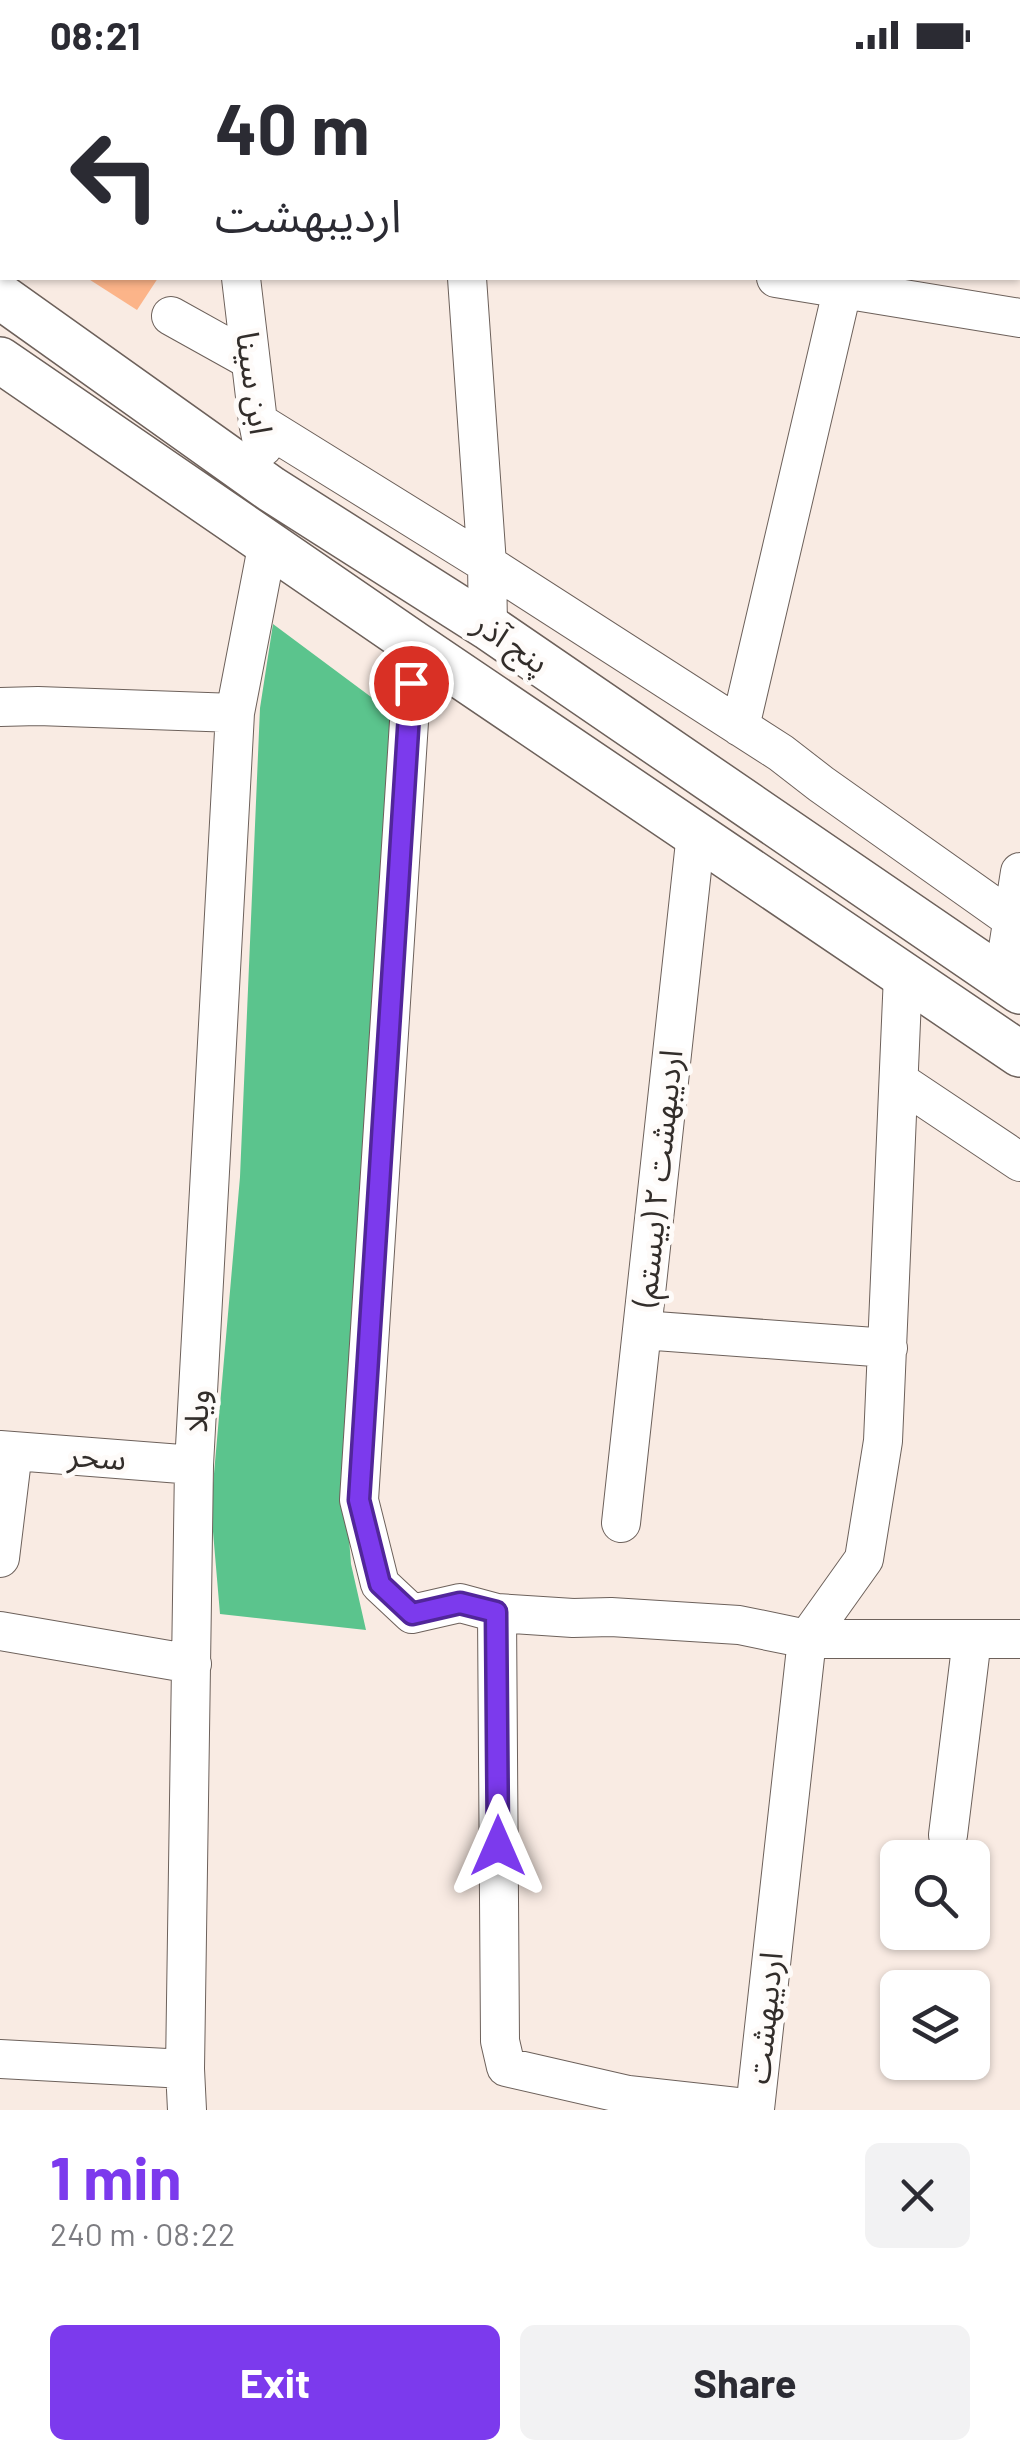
<!DOCTYPE html>
<html lang="en">
<head>
<meta charset="utf-8">
<style>
  :root { --surface:#fff; --page:#f2f2f3; --text:#2b2b33; --muted:#7c7c81; --accent:#7c3aed }
  body { margin:0; font-family:Barlow,"Noto Sans Arabic",sans-serif; background:var(--page); color:var(--text); height:100vh; display:flex; flex-direction:column; font-size:38px; white-space:nowrap }
  * { box-sizing:border-box; margin:0 }
  p { font-size:32px; color:var(--muted) }
  .icon { flex:none; width:55px; height:55px; fill:none; stroke:currentColor; stroke-width:2; stroke-linecap:round; stroke-linejoin:round }
  .map { position:relative; height:2040px; overflow:hidden }
  .panel { display:flex; flex-direction:column; background:var(--surface); flex:1 }
  .panel>* { flex:none }
  .top-card { position:absolute; left:0px; top:0px; width:1020px; height:210px; box-shadow:0 2px 8px #0004; background:#fff; color:var(--text); overflow:hidden }
  .controls { position:absolute; left:880px; top:1770px; display:grid; gap:20px }
  .controls a { display:grid; place-items:center; width:110px; height:110px; border-radius:15px; background:var(--surface); box-shadow:0 2px 8px #0004; font-size:50px }
  .pin { position:absolute; display:grid; place-items:center; width:85px; height:85px; color:#fff; margin:-42px; border:5px solid #fff; border-radius:50%; box-shadow:0 2px 10px #0007 }
  .me { position:absolute; width:110px; margin:-55px; rotate:0deg; stroke-linejoin:round; filter:drop-shadow(0 0 8px #0008) }
  .turn { display:flex; align-items:center; gap:35px; height:210px; padding:0 50px; font-size:45px }
  .turn .icon { width:130px; height:130px; stroke-width:2.5 }
  .turn b { display:block; font-size:70px; line-height:85px }
  .round { display:grid; place-items:center; flex:none; width:105px; height:105px; border-radius:15px; background:var(--page) }
  .head { display:flex; align-items:center; justify-content:space-between; height:170px; padding:0 50px }
  h1 { font-size:60px; font-weight:700; line-height:75px; color:var(--accent) }
  .action { display:flex; gap:20px; margin-top:auto; padding:20px 50px }
  .action a { flex:1; height:115px; border-radius:15px; background:var(--accent); color:#fff; font-size:40px; font-weight:700; line-height:115px; text-align:center }
  .action a+a { background:var(--page); color:var(--text) }
  .status { display:flex; justify-content:space-between; align-items:center; height:70px; padding:0 50px; background:var(--surface); direction:ltr }
  .status svg { height:28px; fill:currentColor }
  .map>svg:first-child { display:block }
</style>
</head>
<body>
<div class="status"><b>08:21</b><svg viewBox="0 0 49 12"><path d="M0 12V9h3v3zM5 12V6h3v6zM10 12V3h3v9zM15 12V0h3v12zM26 1h20v11H26zM47 4h2v5h-2z"/></svg></div>
<div class="map">
<svg width="1020" height="2040" viewBox="0 0 1020 2040">
  <rect width="100%" height="100%" fill="#f9ebe3"/>
  <!-- forest -->
  <path fill="#5bc48d" d="M273 554 406 653 345 1416 351 1494 366 1560 220 1544 211 1438 240 1107 260 638Z"/>
  <!-- building -->
  <path fill="#fcb489" d="M87 208H158L137 240Z"/>
  <g fill="none" stroke-linecap="round" stroke-linejoin="round">
    <!-- minor casing -->
    <g stroke="#6d615b" stroke-width="40">
      <path id="minor" d="M233 0 234 2
        M426 0 427 2
        M627 2V0
        M877 2 878 0
        M241 208 258 352 263 377
        M467 208 487 494 488 557
        M776 208 1020 248
        M171 246 250 290
        M258 352 487 494 781 683 821 714 1020 855
        M414 574 359 1430 380 1514 412 1544 460 1533 497 1543 573 1548 611 1547 739 1555 807 1569 864 1489 883 1371 903 905
        M0 637 38 636 235 643
        M740 657 845 208
        M1003 910 1020 802
        M899 1011 1020 1092
        M642 1260 888 1278
        M0 1380 194 1395
        M621 1453 696 763
        M0 1488 13 1381
        M497 1543 500 1971 506 1997 628 2025 755 2039 807 1569H1020
        M0 1561 192 1594
        M948 1765 972 1569
        M0 1989 185 1999
        M187 2040 185 1999 194 1395 235 643 268 472"/>
    </g>
    <!-- major casing -->
    <g stroke="#6d615b" stroke-width="48">
      <path id="major" d="M0 226 271 419 488 557 1020 921
        M0 290 414 574 1020 984"/>
    </g>
    <!-- minor -->
    <use href="#minor" stroke="#fff" stroke-width="38"/>
    <!-- major -->
    <use href="#major" stroke="#fff" stroke-width="45"/>
  </g>
  <g fill="none" stroke-linecap="round" stroke-linejoin="round">
    <!-- route casing -->
    <g stroke="#51269a" stroke-width="25">
      <path id="route" d="M411 613 359 1430 380 1514 412 1544 460 1533 496 1542 498 1776"/>
    </g>
    <!-- route -->
    <use href="#route" stroke="#7c3aed" stroke-width="18"/>
  </g>
  <g text-anchor="middle" stroke-width="10" stroke-linejoin="round" paint-order="stroke">
    <!-- street labels -->
    <g font-size="32" fill="#322d2a" stroke="#fefbf9">
      <text transform="translate(254 313) rotate(82)" y="11">ابن سینا</text>
      <text transform="translate(511 573) rotate(34)" y="11">پنج آذر</text>
      <text transform="translate(658 1108) rotate(-84)" y="11">اردیبهشت ۲ (بیستم)</text>
      <text transform="translate(197 1341) rotate(-87)" y="11">ویلا</text>
      <text transform="translate(97 1387) rotate(4)" y="11">سحر</text>
      <text transform="translate(765 1948) rotate(-84)" y="11">اردیبهشت</text>
    </g>
  </g>
</svg>
<div class="controls">
<a><svg class="icon" aria-label="search" viewBox="0 0 24 24"><circle cx="10" cy="10" r="6"/><path d="M15 15l6 6"/></svg></a>
<a><svg class="icon" aria-label="layers" viewBox="0 0 24 24"><path d="M12 4l9 5-9 5-9-5zM3 14l9 5 9-5"/></svg></a>
</div>
<div class="pin" style="left:411px;top:613px;background:#d93025"><svg class="icon" aria-label="arrive" viewBox="0 0 24 24"><path d="M6 21V4h12l-3 4 3 4H6"/></svg></div>
<svg class="me" style="left:498px;top:1776px" viewBox="-20 -20 40 40"><path d="M0-17L14 15 0 8-14 15z" fill="#7c3aed" stroke="#fff" stroke-width="4"/></svg>
<div class="top-card">
<div class="turn"><svg class="icon" aria-label="left" viewBox="0 0 24 24"><path d="M17 20v-9H6M10 6l-5 5 5 5"/></svg><div><b>40 m</b>اردیبهشت</div></div>
</div>
</div>
<section class="panel">
<div class="head"><div><h1>1 min</h1><p>240 m · 08:22</p></div><a class="round"><svg class="icon" aria-label="close" viewBox="0 0 24 24"><path d="M6 6l12 12M18 6L6 18"/></svg></a></div>
<div class="action"><a>Exit</a><a>Share</a></div>
</section>
</body>
</html>
